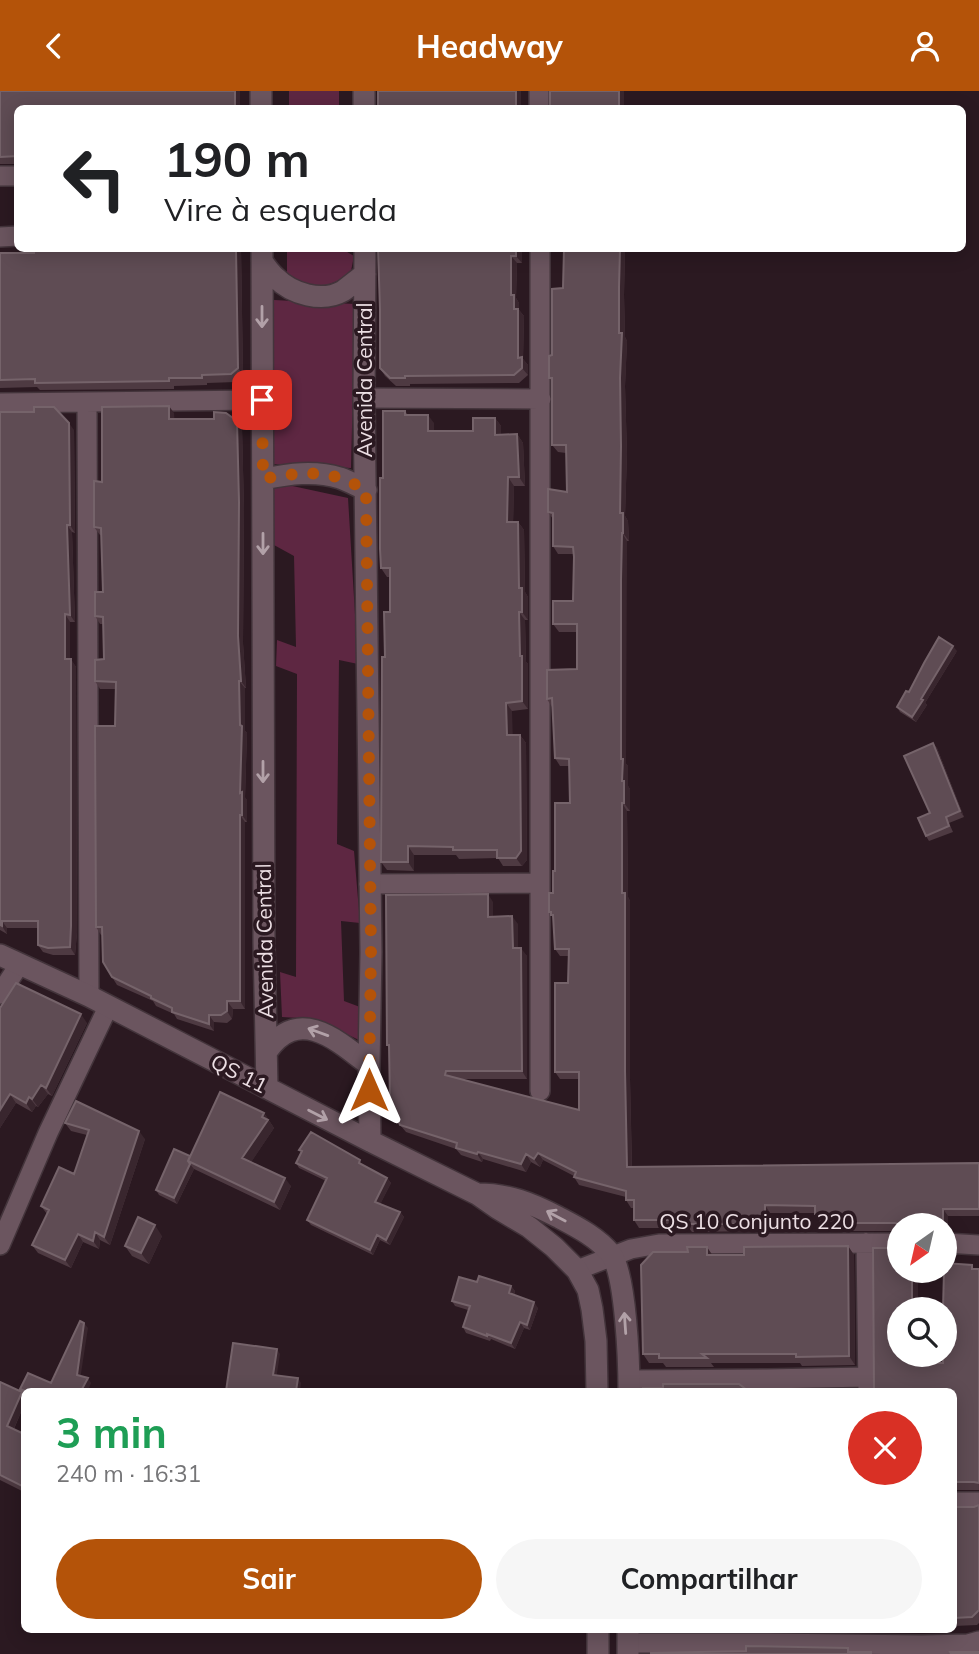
<!DOCTYPE html>
<html lang="pt">
<head>
<meta charset="utf-8">
<style>
  :root { --surface:#fff; --page:#f6f6f6; --text:#202124; --muted:#757577; --accent:#b45309 }
  body { margin:0; font-family:Mulish,sans-serif; background:var(--page); color:var(--text); height:100vh; display:flex; flex-direction:column; font-size:26px; white-space:nowrap }
  * { box-sizing:border-box; margin:0 }
  p { font-size:23px; color:var(--muted) }
  .icon { flex:none; width:38px; height:38px; fill:none; stroke:currentColor; stroke-width:2; stroke-linecap:round; stroke-linejoin:round }
  .map { position:relative; flex:1; overflow:hidden }
  .side { position:absolute; left:21px; top:1297px; width:936px; height:245px; display:flex; flex-direction:column; background:var(--surface); border-radius:10px; box-shadow:0 4px 18px #0003 }
  .side>* { flex:none }
  .top-card { position:absolute; left:14px; top:14px; width:952px; height:147px; border-radius:10px; box-shadow:0 4px 18px #0003; background:#fff; color:var(--text); overflow:hidden }
  .needle { width:46px; rotate:214deg }
  .controls { position:absolute; left:887px; top:1122px; display:grid; gap:14px }
  .controls a { display:grid; place-items:center; width:70px; height:70px; border-radius:50%; background:var(--surface); box-shadow:0 4px 18px #0003; font-size:35px }
  .pin { position:absolute; display:grid; place-items:center; width:60px; height:60px; color:#fff; margin:-30px; border-radius:14px; box-shadow:0 4px 10px #0006 }
  .me { position:absolute; width:77px; margin:-38px; rotate:0deg; stroke-linejoin:round; filter:drop-shadow(0 0 5px #0008) }
  .turn { display:flex; align-items:center; gap:24px; height:147px; padding:0 35px; font-size:32px }
  .turn .icon { width:91px; height:91px; stroke-width:2.5 }
  .turn b { display:block; font-size:49px; line-height:60px }
  .round { display:grid; place-items:center; flex:none; width:74px; height:74px; border-radius:37px; background:var(--page) }
  .overview { display:flex; align-items:center; justify-content:space-between; height:119px; padding:0 35px }
  h1 { font-size:42px; font-weight:700; line-height:52px; color:#1e9e55 }
  .cta { display:flex; gap:14px; margin-top:auto; padding:14px 35px }
  .cta a { flex:1; height:80px; border-radius:42px; background:var(--accent); color:#fff; font-size:28px; font-weight:700; line-height:80px; text-align:center }
  .cta a+a { background:var(--page); color:var(--text) }
  header { display:flex; justify-content:space-between; align-items:center; height:91px; padding:0 35px; background:var(--accent); color:#fff; font-size:32px; font-weight:700 }
  .map>svg:first-child { display:block }
</style>
</head>
<body>
<header><svg class="icon" aria-label="back" viewBox="0 0 24 24"><path d="M15 5l-7 7 7 7"/></svg>Headway<svg class="icon" aria-label="person" viewBox="0 0 24 24"><circle cx="12" cy="8" r="4"/><path d="M4 21q1-7 8-7t8 7"/></svg></header>
<div class="map">
<svg width="979" height="1563" viewBox="0 0 979 1563">
  <rect width="100%" height="100%" fill="#2b1921"/>
  <!-- green -->
  <path fill="#5e2742" d="M289 0H339V17H289Z
    M287 158H342L354 165 350 185 317 198 287 186Z
    M274 209 355 213 351 377 272 373Z
    M274 391 348 407 358 573 339 569 337 753 354 760 360 832 341 830 344 910 360 916 359 949 315 928 282 926 280 881 296 886 297 583 276 575 277 549 296 556 294 465 274 454Z"/>
  <g fill="none" stroke-linecap="round" stroke-linejoin="round">
    <!-- minor casing -->
    <g stroke="#43343b" stroke-width="22">
      <path id="minor" d="M539 0V18
        M0 85H18
        M0 146 18 145
        M540 158V1000
        M364 307 541 308
        M0 312 262 309
        M87 312 89 905
        M369 793 539 792
        M0 903 19 874
        M866 1152 868 1300
        M945 1152 979 1154
        M0 1154 48 1042 108 916
        M577 1179 631 1158 659 1153 900 1152
        M767 1288 867 1286
        M629 1289 767 1288V1300
        M954 1411H979
        M628 1552H767L922 1554 968 1553 979 1550"/>
    </g>
    <!-- tertiary casing -->
    <g stroke="#43343b" stroke-width="24">
      <path id="tertiary" d="M261 0V18
        M364 0V18
        M262 158 264 853 267 997
        M365 158 364 307 371 861 369 974 370 1050
        M262 170C266 176 270 182 276 187 292 203 322 212 343 200 350 195 358 188 365 183
        M263 388C289 383 314 379 340 387 349 390 357 395 366 399
        M0 864 89 905 370 1050 477 1103 497 1117 529 1136 554 1156 577 1179 588 1199 592 1218 596 1250 597 1300
        M267 960C299 915 336 948 369 974
        M477 1103C509 1103 531 1112 558 1126 577 1136 597 1146 611 1163 626 1184 629 1272 629 1300
        M598 1538V1563
        M628 1563V1538"/>
    </g>
    <!-- minor -->
    <use href="#minor" stroke="#6b555f" stroke-width="19"/>
    <!-- tertiary -->
    <use href="#tertiary" stroke="#6b555f" stroke-width="21"/>
  </g>
  <!-- wall -->
  <path fill="#4e3a42" d="M0 0H240V18H18V73H0Z
    M241 158 243 284 236 291 207 292V294L174 295V298L40 299 37 296 0 297V162Z
    M378 158H522V172H517L516 207 519 212V219L524 225 523 268 528 274V284L519 292 410 293V295H396L385 285 380 277V218Z
    M553 158H625L624 204 625 246 627 250 625 295 627 363 625 425 628 430 629 450H627L626 497V673L628 675V695L630 698V720H627L628 806 630 810V988L632 1076 979 1072V1125H948V1139H945V1134H900V1140H845L840 1132V1130L820 1131 815 1122H770V1140L692 1141 689 1137H639L634 1129V1117H631L626 1109V1106L579 1094 574 1086V1085L543 1069 540 1076 531 1071 526 1081 483 1068 482 1071 461 1064 456 1058 406 1041 400 1034 389 957 387 954 493 811V825L518 833V857L527 865V988H459L579 1019V988H560L555 981 568 892 569 865H560L555 858 554 828 549 821 553 802 555 780 570 712 569 675H560L555 667 552 616 547 608 577 578 578 541H559L553 533 573 510 574 463H558L553 455V428L548 421 567 401 566 362 558 361 552 354V291L549 287 563 197 564 161 555 160Z
    M405 320 408 324 434 332V340H473L495 327 501 335V344L517 343 523 352 525 395H514L513 431H518L524 439 525 501 528 506V529H525L526 571 528 573V618L512 620V644H520L526 652 527 769 522 775H503L498 767 459 768 456 764H414V780L387 779 381 771 385 566 390 521V486H387L381 477 383 387Z
    M0 321 74 339 75 442 72 441 75 531H70V568L76 576 77 842 75 864H53L43 861 38 854V837H7V843L0 839Z
    M174 322V328L242 337 244 418 243 552 246 597H245V640L247 642 245 707 247 709V731H245V918H233L232 928 227 932 214 931V940L177 928 174 923 156 915 153 910 117 894 112 886 102 844H101L96 836 115 635 116 598H100L95 590 104 568 103 533H100L95 525 103 501 102 444H100L94 436 102 391Z
    M957 560 925 612 927 614 916 631 900 621 897 616 909 601Z
    M933 652 937 657 964 726 949 732 953 741 929 750 926 745 930 722Z
    M0 917 87 932 52 1005 48 1003 38 1016 36 1015 32 1021 16 1012 0 1037Z
    M264 1022 274 1037 251 1071 291 1095 280 1119 194 1078 177 1113 159 1104 156 1099 190 1065Z
    M65 1032 145 1048 110 1154 100 1149 99 1158 83 1151 71 1177 38 1162 32 1154 47 1123 41 1115 74 1083 87 1044 71 1040Z
    M299 1059 364 1074 387 1087 391 1092 380 1113 400 1121 404 1126 390 1154 380 1149 373 1164 311 1134 307 1129 326 1090 299 1077 296 1072 301 1061Z
    M162 1145 149 1173 132 1165 125 1155Z
    M848 1155 854 1164 855 1274 802 1275 800 1272H711L714 1276H666L663 1272H649L643 1263 712 1164H744Z
    M895 1157 900 1180H918V1218H900L918 1272H943L975 1178H979V1399H954V1300H874Z
    M477 1191 511 1195 515 1200 514 1204 538 1217 530 1239 524 1237 515 1258 491 1248 490 1250 466 1242 463 1236 468 1219 455 1215 452 1210Z
    M0 1291 22 1301 24 1305V1314L14 1338 24 1343V1401L0 1389Z
    M979 1414V1532L977 1534 954 1535V1416H974Z
    M751 1538H854V1541L752 1540Z
    M884 1538H912V1542L886 1541Z"/>
  <!-- shaded-wall -->
  <path fill="#39262e" d="M235 0H240V18H235Z
    M516 0H521V18H516Z
    M619 0H624V18H619Z
    M236 158H241L243 284 238 277Z
    M516 158H522V172L516 165Z
    M620 158H625L624 204 625 246 627 250 625 295 627 363 625 425 628 430 629 450 623 442 620 422 619 196Z
    M511 165 517 172 516 207 519 212V219L524 225 523 268 528 274V284L522 277 518 267 514 218 511 204Z
    M169 315 174 322 175 336 169 328Z
    M428 324 434 332V348L428 340Z
    M495 327 501 335V352L495 344Z
    M237 330 242 337 244 418 243 552 246 597 241 590 238 545Z
    M69 332 74 339 75 442 70 434Z
    M517 343 523 352 525 395 519 386Z
    M508 386 514 395 513 439 507 431Z
    M518 431 524 439 525 501 528 506V529L522 521 519 497Z
    M67 434 72 441 75 531 70 524Z
    M622 442 627 450 626 673 628 675V695L630 698V720L624 712 621 668Z
    M519 521 525 529 526 571 528 573V618L522 610Z
    M65 523 70 531V576L65 568Z
    M953 555 957 560 925 612 927 614 916 631 912 626 921 608Z
    M71 568 76 576 77 842 75 864 70 856Z
    M239 590 245 597V640L247 642 245 706 247 709V731L242 724 240 702Z
    M506 612 512 620 513 652 507 644Z
    M520 644 526 652 527 769 522 775 516 767Z
    M933 652 937 657 964 726 960 720Z
    M622 712 627 720 628 806 630 810V988L632 1084 627 1076 622 802Z
    M240 724 245 731V918L240 910Z
    M408 755 414 764V780L408 771Z
    M488 803 493 811V833L488 826Z
    M512 825 518 833V865L513 857Z
    M2 830 7 837V843L2 835Z
    M521 857 527 865V988L522 980Z
    M227 910 233 918 232 928 227 920Z
    M81 923 87 932 52 1005 46 997Z
    M209 924 214 931V940L209 933Z
    M41 994 48 1003 38 1016 32 1008Z
    M10 1003 16 1012 0 1037V1019Z
    M29 1006 36 1015 32 1021 26 1012Z
    M264 1022 274 1037 248 1076 242 1067Z
    M139 1040 145 1048 110 1154 104 1146Z
    M478 1061 483 1068 482 1071 477 1063Z
    M538 1062 543 1069 540 1076 534 1068Z
    M526 1063 531 1071 526 1081 521 1073Z
    M190 1073 194 1078 177 1113 174 1107Z
    M285 1087 291 1095 280 1119 274 1111Z
    M387 1087 391 1092 379 1116 375 1111Z
    M765 1114 770 1122V1140L765 1133Z
    M943 1118 948 1125V1139L943 1132Z
    M400 1121 404 1126 390 1154 386 1149Z
    M155 1134 162 1145 149 1173 141 1162Z
    M95 1141 100 1149 99 1158 93 1150Z
    M78 1143 83 1151 71 1177 65 1169Z
    M377 1144 380 1149 373 1164 370 1159Z
    M848 1155 854 1164 855 1274 849 1265Z
    M707 1156 713 1165 707 1164Z
    M912 1180H918V1218H912Z
    M511 1195 515 1200 512 1208 509 1202Z
    M534 1211 538 1217 530 1239 527 1234Z
    M520 1231 524 1237 515 1258 511 1252Z
    M84 1232 88 1237 80 1289 77 1284Z
    M277 1258 280 1263 276 1289 273 1284Z
    M913 1264H918V1280L913 1272Z
    M88 1287 91 1292 88 1300H81Z
    M298 1287 301 1292 300 1300H296Z
    M22 1301 24 1305V1314L12 1342 7 1335Z"/>
  <!-- building -->
  <path fill="#5f4c54" stroke="#75636a" stroke-width="2" d="M0 0H235V18H18V65L0 66Z
    M378 0H516V18H378Z
    M550 0H619V18H550Z
    M34 158H236L238 277 231 283 202 284V287H169V290L35 292V288L0 289V162H34Z
    M378 158H516V165H511V204H514V218H518V267L522 266V277L514 284 405 285V287H390L380 277V218Z
    M564 158H620L619 196V242H622L620 287 621 355 620 422H623V442H622L621 489V668H623L622 690H624V712H622V802H625V980L627 1076 979 1072V1118H943V1132H912V1134H901L895 1132H840V1122L815 1123V1115L765 1114V1133H687L686 1129H634V1109H626V1100L574 1086 576 1081 538 1062 534 1068 526 1063 521 1073 478 1061 477 1063 456 1057 457 1052 400 1034 390 1011 389 954H387L386 804 488 803V826L512 825 513 857H521L522 980H446L445 984 579 1019V981H555V892H568L569 858H555L553 824H551V821H549V802H553V780H555V712H570L569 668 555 667 552 607 547 608V579L577 578V533H553V510H573L574 466 573 456 553 455V422L548 421V398L567 401 566 354H552V287H549V265L552 264V198L563 197Z
    M169 315V328H214V321L226 322 237 330 239 411 238 545 241 590H239L240 634 242 635 240 702 242 701V724H240V910H227V920L221 924H209V933L172 921V917L151 907V905L112 886 103 871 102 836H96L95 635H115L116 591 95 590V569L104 568 103 526 95 525V501H103L101 437 94 436V390L102 391V316Z
    M34 316H54L69 332 70 434H67L70 524 65 523V568H71V835L70 856 48 857 38 854V830H2V835L0 834V321H34Z
    M383 320H405V324H428V340H473V327H495V344L517 343 519 386H508L507 431H518L519 497H522V521H519L520 565H522V610L506 612 507 644H520L521 760 516 767H497V759H453V756L408 755V771H381L382 566H385L384 521H390V477H381L380 458V387H383Z
    M939 546 953 555 921 608 923 609 912 626 897 616 906 600 909 601 924 572Z
    M933 652 960 720 946 726 949 735 926 745 918 727 930 722 904 665Z
    M16 892 81 923 46 997 41 994 32 1008 29 1006 26 1012 10 1003 0 1019V917Z
    M220 1001 264 1022 262 1026 268 1029 242 1067 285 1087 274 1111 188 1070Z
    M76 1010 139 1040 104 1146 95 1141 93 1150 78 1143 65 1169 32 1154 49 1119 41 1115 59 1076 74 1083 89 1039 65 1032Z
    M311 1041 360 1069 359 1072 387 1087 375 1111 400 1121 386 1149 377 1144 370 1159 307 1129 327 1087 296 1072 302 1060 299 1059Z
    M174 1058 190 1065 188 1070 190 1073 174 1107 156 1099Z
    M138 1126 155 1134 141 1162 125 1155Z
    M848 1155 849 1265 796 1266V1263H702L707 1267H659V1263H643L641 1174 653 1161H688L687 1156H707V1164H744V1156Z
    M900 1155V1180H912V1218H900V1264H913V1272H943V1264H945V1218H943L944 1180H945V1172L972 1174V1178H979V1392L974 1391H954V1300H874L873 1157H895Z
    M479 1185 511 1195 509 1202 534 1211 527 1234 520 1231 511 1252 487 1243V1245L463 1236 470 1215 452 1210 459 1186 477 1191Z
    M80 1230 84 1232 77 1284 88 1287 81 1300H25L20 1298 28 1282 51 1292Z
    M233 1252 277 1258 273 1284 298 1287 296 1300H226Z
    M0 1291 22 1301 7 1335 24 1343V1396L0 1384Z
    M663 1293H739L747 1299V1300H643V1297H663Z
    M979 1414V1519L972 1526 954 1527V1416H974Z
    M746 1555 848 1557V1561H871V1563H651V1562L746 1560Z
    M950 1561H979V1563H951Z"/>
  <!-- one-way arrows -->
  <defs><path id="oneway-shaft" d="M-6 0H5M1.5-3L5.5 0L1.5 3" fill="none" stroke-width="1.6" stroke-linecap="round" stroke-linejoin="round" transform="scale(1.75)"/></defs>
  <g stroke="#b2a1a8">
    <use href="#oneway-shaft" transform="translate(262 226) rotate(90)"/>
    <use href="#oneway-shaft" transform="translate(263 453) rotate(90)"/>
    <use href="#oneway-shaft" transform="translate(263 681) rotate(90)"/>
    <use href="#oneway-shaft" transform="translate(318 941) rotate(-160)"/>
    <use href="#oneway-shaft" transform="translate(318 1024) rotate(27)"/>
    <use href="#oneway-shaft" transform="translate(556 1125) rotate(-152)"/>
    <use href="#oneway-shaft" transform="translate(625 1232) rotate(-94)"/>
  </g>
  <g fill="none" stroke-linecap="round" stroke-linejoin="round">
    <!-- route -->
    <path stroke="#b45309" stroke-width="12" stroke-dasharray="0 21.6" d="M262 309 263 388C289 383 314 379 340 387 349 390 357 395 366 398L371 861 369 999"/>
  </g>
  <g text-anchor="middle" stroke-width="7" stroke-linejoin="round" paint-order="stroke">
    <!-- street labels -->
    <g font-size="21" fill="#ecdfe4" stroke="#2b1921">
      <text transform="translate(365 289) rotate(-90)" y="7">Avenida Central</text>
      <text transform="translate(265 850) rotate(-91)" y="7">Avenida Central</text>
      <text transform="translate(239 983) rotate(27)" y="7">QS 11</text>
      <text x="757" y="1138">QS 10 Conjunto 220</text>
    </g>
  </g>
</svg>
<div class="controls">
<a><svg class="needle" viewBox="-14 -14 28 28"><path d="M0-13l5 13h-10z" fill="#e53935"/><path d="M0 13l5-13h-10z" fill="#757577"/></svg></a>
<a><svg class="icon" aria-label="search" viewBox="0 0 24 24"><circle cx="10" cy="10" r="6"/><path d="M15 15l6 6"/></svg></a>
</div>
<div class="pin" style="left:262px;top:309px;background:#d93025"><svg class="icon" aria-label="arrive" viewBox="0 0 24 24"><path d="M6 21V4h12l-3 4 3 4H6"/></svg></div>
<svg class="me" style="left:369px;top:999px" viewBox="-20 -20 40 40"><path d="M0-17L14 15 0 8-14 15z" fill="#b45309" stroke="#fff" stroke-width="4"/></svg>
<div class="top-card">
<div class="turn"><svg class="icon" aria-label="left" viewBox="0 0 24 24"><path d="M17 20v-9H6M10 6l-5 5 5 5"/></svg><div><b>190 m</b>Vire à esquerda</div></div>
</div>
<section class="side">
<div class="overview"><div><h1>3 min</h1><p>240 m · 16:31</p></div><a class="round" style="background:#d93025;color:#fff"><svg class="icon" aria-label="close" viewBox="0 0 24 24"><path d="M6 6l12 12M18 6L6 18"/></svg></a></div>
<div class="cta"><a>Sair</a><a>Compartilhar</a></div>
</section>
</div>
</body>
</html>
